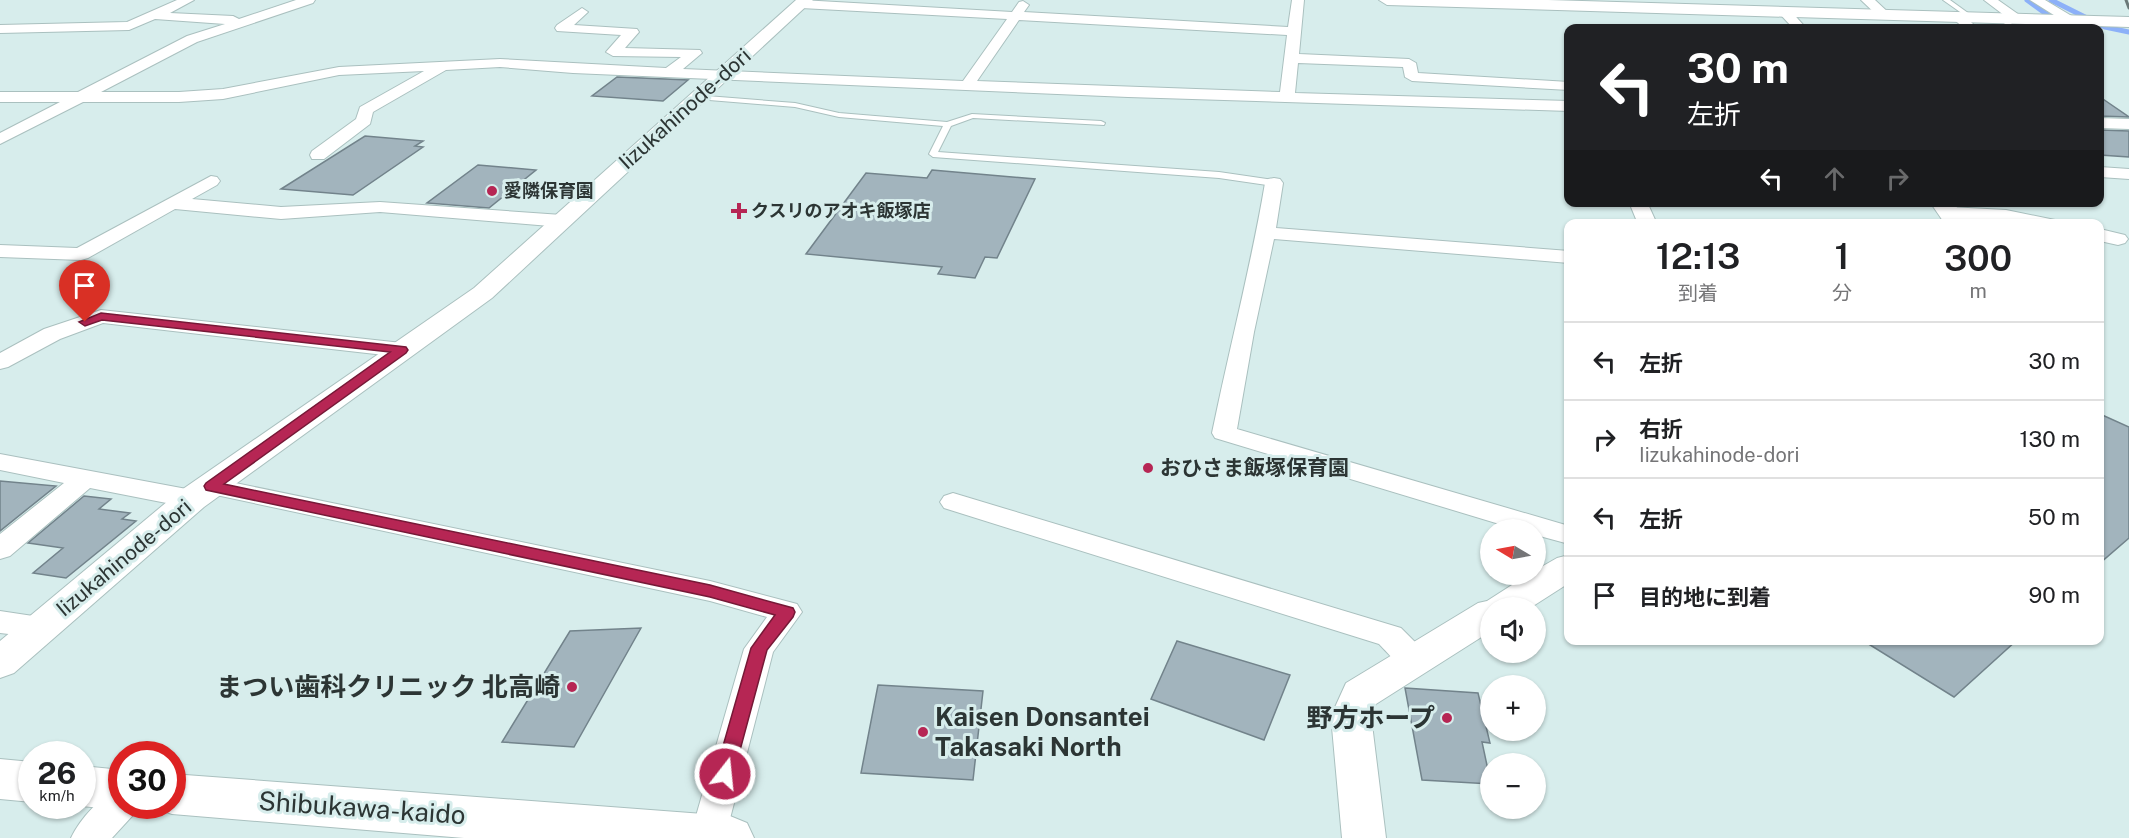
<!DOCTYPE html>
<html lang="ja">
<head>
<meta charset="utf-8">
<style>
  :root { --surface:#fff; --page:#f2f2f2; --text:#202124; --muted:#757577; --line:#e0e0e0 }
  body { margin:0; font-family:"Public Sans","Noto Sans JP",sans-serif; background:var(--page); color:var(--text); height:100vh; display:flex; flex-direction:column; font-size:22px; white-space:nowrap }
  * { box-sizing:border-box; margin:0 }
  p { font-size:20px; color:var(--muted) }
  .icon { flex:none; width:33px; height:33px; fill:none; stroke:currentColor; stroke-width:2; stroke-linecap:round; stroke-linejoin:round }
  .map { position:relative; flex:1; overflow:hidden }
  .panel { position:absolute; left:1564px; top:219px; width:540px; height:426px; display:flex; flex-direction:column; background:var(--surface); border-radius:12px; box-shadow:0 2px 4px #0004 }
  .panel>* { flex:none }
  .top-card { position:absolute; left:1564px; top:24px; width:540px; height:183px; border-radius:12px; box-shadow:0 2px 4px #0004; background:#202124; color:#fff; overflow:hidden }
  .needle { width:39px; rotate:280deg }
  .fabs { position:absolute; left:1480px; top:519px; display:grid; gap:12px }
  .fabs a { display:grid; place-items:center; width:66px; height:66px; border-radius:50%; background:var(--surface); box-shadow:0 2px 4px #0004; font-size:30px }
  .speed { position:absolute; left:18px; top:741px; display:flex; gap:12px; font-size:30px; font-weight:700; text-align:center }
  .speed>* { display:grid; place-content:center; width:78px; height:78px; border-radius:50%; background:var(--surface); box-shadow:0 2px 4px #0004; line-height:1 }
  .speed small { font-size:15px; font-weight:400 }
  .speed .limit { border:9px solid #d22; background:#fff; color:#111 }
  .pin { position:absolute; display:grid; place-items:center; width:51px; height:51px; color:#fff; margin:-62px -26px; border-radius:50% 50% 50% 0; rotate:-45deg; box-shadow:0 0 6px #0007 }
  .pin .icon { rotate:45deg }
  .me { position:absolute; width:66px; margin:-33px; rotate:16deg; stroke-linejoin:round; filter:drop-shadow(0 0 4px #0008) }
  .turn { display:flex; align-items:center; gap:21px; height:126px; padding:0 24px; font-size:27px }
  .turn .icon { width:78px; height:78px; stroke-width:2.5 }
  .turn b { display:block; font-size:42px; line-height:51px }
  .lanes { display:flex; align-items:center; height:57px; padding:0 24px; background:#0003; justify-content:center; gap:30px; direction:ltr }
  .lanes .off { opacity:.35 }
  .eta { display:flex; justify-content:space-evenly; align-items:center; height:102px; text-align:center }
  .eta b { font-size:36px; font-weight:600; line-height:42px }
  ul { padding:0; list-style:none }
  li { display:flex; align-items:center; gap:18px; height:78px; padding:0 24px; border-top:2px solid var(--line) }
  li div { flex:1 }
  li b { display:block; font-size:22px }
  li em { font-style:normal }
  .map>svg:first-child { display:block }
</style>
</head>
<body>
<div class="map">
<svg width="2129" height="838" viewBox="0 0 2129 838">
  <rect width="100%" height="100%" fill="#d7edec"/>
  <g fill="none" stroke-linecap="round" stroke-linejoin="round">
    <!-- stream -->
    <path stroke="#8cb0f8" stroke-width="5" d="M2027 0 2049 16
      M2051 0 2105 27 2129 32"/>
  </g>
  <!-- building -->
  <path fill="#a2b4bd" stroke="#72838b" stroke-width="1.5" d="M617 77 688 80 663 101 592 96Z
    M2100 97 2129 117 2100 116Z
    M2100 130 2129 131V157L2100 155Z
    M365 136 423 141 415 146 423 147 353 195 281 189Z
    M478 165 536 170 489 208 427 203Z
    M932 170 1035 179 997 258 985 257 975 278 938 274 942 267 806 254 866 173 927 178Z
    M2100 414 2129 427V538L2100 563Z
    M0 481 56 486 0 531Z
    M84 496 111 499 99 509 130 513 122 519 136 521 66 578 33 573 63 548 28 543Z
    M641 628 574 747 502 742 570 631Z
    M1862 640H2017L1954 697Z
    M1177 641 1290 675 1264 740 1151 699Z
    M878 685 983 691 973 780 861 773Z
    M1405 688 1478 693 1490 743 1482 742 1491 784 1422 780Z"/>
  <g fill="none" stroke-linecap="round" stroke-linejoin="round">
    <!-- service casing -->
    <g stroke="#aac0bf" stroke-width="2">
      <path id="service" d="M1943 0H1950L1975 18 1970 19Z
        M1998 17H2002L2018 28H2011L1998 19Z
        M694 95 795 103 839 113 947 122 972 114 1101 121 1105 123 1104 125 973 118 951 126 938 152 1219 172 1274 180 1278 183 1274 186 1219 178 933 157 929 154 943 126 839 117 795 107 697 99H694Z"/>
    </g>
    <!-- minor casing -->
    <g stroke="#aac0bf" stroke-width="2">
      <path id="minor" d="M177 0H194L170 13 233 16 239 19 296 0H315L313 3 197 42 101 92H179L223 89 339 67 500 59 666 68 681 57 613 56 606 52 621 35 557 31 555 28 557 25 582 8 588 12 574 25 637 29 639 32 625 48 700 50 702 53 683 69 963 81 1007 19 801 8 795 4 801 0 1012 12 1019 2 1023 1 1029 5 1024 12 1288 27 1292 0H1304L1299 54 1409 59 1416 63 1418 73 1569 82V90L1412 81 1405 77 1403 67 1298 63 1295 93 1569 101V111L1128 97 573 73 500 67 446 70 373 112 370 124 324 159H312L310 155 312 151 356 119 360 107 424 71 339 75 223 99 179 102H83L0 144V133L60 102H0V92H78L187 36 225 24 155 19 129 30 0 33V25L127 22ZM1019 20 1287 35 1280 92 977 81Z
        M1861 0H1875L1891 15 1885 19 1880 18Z
        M1984 0H1998L2025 19 2018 23 2013 22Z
        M2030 0H2045L2080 21 2073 25 2068 24Z
        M1784 8 1789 9 1806 28H1793L1778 12Z
        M1958 13 1963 14 1977 28H1964L1951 17Z
        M2100 118 2129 119V129L2100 128Z
        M2100 167 2129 169V179L2100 177Z
        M211 176 217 177 220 181 217 185 192 199 281 207 380 202 562 215 569 217 571 221 569 225 562 227 380 212 281 219 175 209 88 258 81 260 0 257V245L77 248Z
        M1274 178 1280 179 1283 183 1276 228 1569 251V263L1274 239 1254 332 1237 429 1569 526V544L1536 535V530H1519L1215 438 1212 433C1229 349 1251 267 1265 183L1268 179Z
        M1629 202H1647L1657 224H1638Z
        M1949 207 2006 210 2055 220 2057 224H2016L1942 217 1940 213 1942 209Z
        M2100 229 2125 235 2128 239 2125 243 2118 245 2100 241Z
        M101 310 402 343 410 345 413 350 410 355 402 357 103 323 60 339 8 367 0 369V353L44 329Z
        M0 454 192 490 201 493 205 499 201 505 192 508 90 488 10 556 0 559V534L64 483 0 470Z
        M211 478 710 581 797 604 802 612 773 652 725 838 690 837 744 649 767 617 710 601 202 492 198 486 202 480Z
        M953 493 1401 628 1424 651 1428 659 1424 667C1403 674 1393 658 1379 644L944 508 940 502 944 496Z
        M0 611 53 619 58 627 53 635 43 638 0 633Z
        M122 788V806H138L134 814 112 838H71C80 819 101 795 122 788Z"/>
    </g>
    <!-- tertiary casing -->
    <g stroke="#aac0bf" stroke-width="2">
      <path id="tertiary" d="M796 0H813L492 298 204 507 14 673 0 678V641L180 491 474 288Z
        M1379 0H1548L2129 17V27L1387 5Z
        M1930 202H1953L1968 224H1945Z
        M1569 555V583L1530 608H1491V631L1376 704 1371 716 1386 838H1342L1331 716 1346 683 1478 603 1487 601 1529 574H1536V570L1557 558Z"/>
    </g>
    <!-- primary casing -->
    <g stroke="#aac0bf" stroke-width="2">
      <path id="primary" d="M0 759 32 762V802L0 799Z
        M82 766 122 770V806H135L122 810 81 806Z
        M172 774 730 816 747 823 754 838H464L172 814 155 808 154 806H172Z"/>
    </g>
    <!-- service -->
    <use href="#service" fill="#fff" fill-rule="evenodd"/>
    <!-- minor -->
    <use href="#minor" fill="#fff" fill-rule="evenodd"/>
    <!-- tertiary -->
    <use href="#tertiary" fill="#fff" fill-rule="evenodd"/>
    <!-- primary -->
    <use href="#primary" fill="#fff" fill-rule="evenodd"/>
    <!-- rail -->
    <path stroke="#6b7978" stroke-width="3" d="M2126 0 2129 8"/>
  </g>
  <!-- route -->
  <path fill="#b62654" stroke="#761937" stroke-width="1.5" d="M101 313 406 347 408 350 406 353 224 484 710 585 793 608 795 612 793 617 767 650 732 780 725 782 718 780 715 774 751 648 775 615 710 597 206 490 204 486 206 483 390 352 102 320 85 326 79 322Z"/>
  <!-- markers -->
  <g fill="#b62654" stroke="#d7edec" stroke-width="2">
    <circle cx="492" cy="191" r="6"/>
    <path d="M736 202h6v6h6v6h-6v6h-6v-6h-6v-6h6z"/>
    <circle cx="1148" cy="468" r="6"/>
    <circle cx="572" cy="687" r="6"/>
    <circle cx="1447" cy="718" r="6"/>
    <circle cx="923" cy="732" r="6"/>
  </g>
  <g text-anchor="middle" stroke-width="6" stroke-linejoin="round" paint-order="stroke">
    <!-- far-poi labels -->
    <g font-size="18" font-weight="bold" fill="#2c3534" stroke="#d7edec" text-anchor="start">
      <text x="504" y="197">愛隣保育園</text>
      <text x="751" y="217">クスリのアオキ飯塚店</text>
    </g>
    <!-- street labels -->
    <g font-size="21" fill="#2c3534" stroke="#d7edec">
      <text transform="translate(685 109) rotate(-42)" y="7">Iizukahinode-dori</text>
      <text transform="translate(124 558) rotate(-40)" y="7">Iizukahinode-dori</text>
    </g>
    <!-- poi labels -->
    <g font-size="21" font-weight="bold" fill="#2c3534" stroke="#d7edec" text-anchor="start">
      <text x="1160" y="475">おひさま飯塚保育園</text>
    </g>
    <!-- near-poi labels -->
    <g font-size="26" font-weight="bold" fill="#2c3534" stroke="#d7edec" text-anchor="end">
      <text x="560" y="696">まつい歯科クリニック 北高崎</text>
      <text x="935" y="726" text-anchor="start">Kaisen Donsantei<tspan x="935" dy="30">Takasaki North</tspan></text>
      <text x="1435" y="727">野方ホープ</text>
    </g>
    <!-- near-street labels -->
    <g font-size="26" fill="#2c3534" stroke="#d7edec">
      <text transform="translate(362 808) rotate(4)" y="9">Shibukawa-kaido</text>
    </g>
  </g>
</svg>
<div class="fabs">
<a><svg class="needle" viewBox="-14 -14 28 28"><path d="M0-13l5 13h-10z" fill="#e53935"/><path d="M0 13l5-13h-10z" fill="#757577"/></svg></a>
<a><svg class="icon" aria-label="sound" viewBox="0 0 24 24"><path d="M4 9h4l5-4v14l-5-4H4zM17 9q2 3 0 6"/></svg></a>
<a>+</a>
<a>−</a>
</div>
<div class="speed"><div>26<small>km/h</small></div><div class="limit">30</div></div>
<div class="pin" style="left:85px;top:322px;background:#d93025"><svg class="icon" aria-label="arrive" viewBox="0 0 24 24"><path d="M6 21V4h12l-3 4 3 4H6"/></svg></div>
<svg class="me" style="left:725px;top:774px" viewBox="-20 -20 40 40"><circle r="17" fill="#b62654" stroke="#fff" stroke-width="3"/><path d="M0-11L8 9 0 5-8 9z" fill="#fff"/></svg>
<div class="top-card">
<div class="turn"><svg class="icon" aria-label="left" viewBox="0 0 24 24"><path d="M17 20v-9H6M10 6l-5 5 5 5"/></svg><div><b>30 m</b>左折</div></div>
<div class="lanes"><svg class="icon" aria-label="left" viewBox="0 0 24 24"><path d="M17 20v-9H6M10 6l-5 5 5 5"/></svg><svg class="icon off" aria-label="ahead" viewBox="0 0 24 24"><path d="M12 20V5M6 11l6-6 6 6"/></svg><svg class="icon off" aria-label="right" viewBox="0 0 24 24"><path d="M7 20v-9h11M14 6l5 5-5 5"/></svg></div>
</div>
<section class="panel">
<div class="eta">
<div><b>12:13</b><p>到着</p></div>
<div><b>1</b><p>分</p></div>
<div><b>300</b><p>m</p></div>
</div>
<ul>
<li><svg class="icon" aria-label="left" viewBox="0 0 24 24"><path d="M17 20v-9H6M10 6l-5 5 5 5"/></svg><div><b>左折</b></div><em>30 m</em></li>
<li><svg class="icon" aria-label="right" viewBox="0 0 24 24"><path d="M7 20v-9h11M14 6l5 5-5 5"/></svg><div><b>右折</b><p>Iizukahinode-dori</p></div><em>130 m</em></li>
<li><svg class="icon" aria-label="left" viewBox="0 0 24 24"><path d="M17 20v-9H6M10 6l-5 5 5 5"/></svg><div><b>左折</b></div><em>50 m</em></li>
<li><svg class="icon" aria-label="arrive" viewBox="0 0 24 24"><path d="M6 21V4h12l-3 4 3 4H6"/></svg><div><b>目的地に到着</b></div><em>90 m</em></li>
</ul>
</section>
</div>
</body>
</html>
